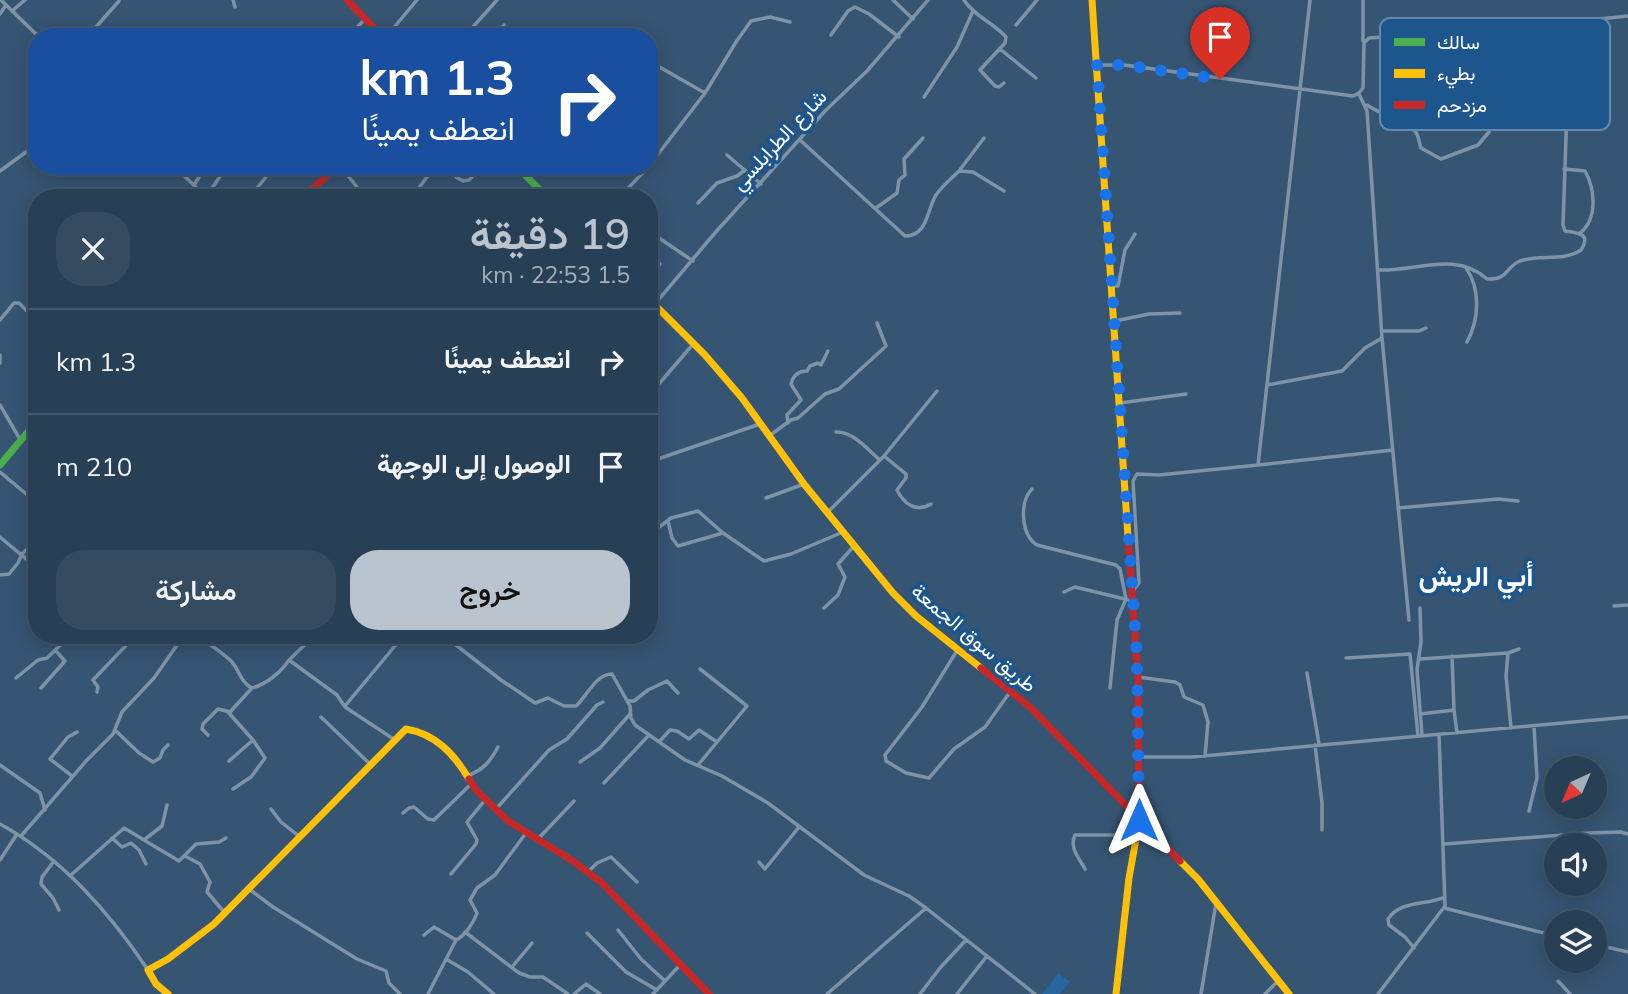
<!DOCTYPE html>
<html lang="ar">
<head>
<meta charset="utf-8">
<style>
  :root { --surface:#284056; --page:#344b60; --text:#f1f3f6; --muted:#a5afb9; --line:#44596c; --accent:#b9c4ce }
  body { margin:0; font-family:Mulish,Vazirmatn,sans-serif; background:var(--page); color:var(--text); direction:rtl; height:100vh; display:flex; flex-direction:column; font-size:26px; white-space:nowrap }
  * { box-sizing:border-box; margin:0 }
  p { font-size:23px; color:var(--muted) }
  .icon { flex:none; width:38px; height:38px; fill:none; stroke:currentColor; stroke-width:2; stroke-linecap:round; stroke-linejoin:round }
  .map { position:relative; flex:1; overflow:hidden; direction:ltr }
  .drawer { position:absolute; left:28px; top:189px; width:630px; height:455px; display:flex; flex-direction:column; background:var(--surface); border-radius:28px; box-shadow:0 4px 18px #0003,0 0 0 2px var(--line); direction:rtl }
  .drawer>* { flex:none }
  .hud { position:absolute; left:28px; top:28px; width:630px; height:147px; border-radius:28px; box-shadow:0 4px 18px #0003,0 0 0 2px var(--line); direction:rtl; background:#1a4fa0; color:#fff; overflow:hidden }
  .needle { width:46px; rotate:224deg }
  .buttons { position:absolute; left:1544px; top:756px; display:grid; gap:14px }
  .buttons a { display:grid; place-items:center; width:63px; height:63px; border-radius:50%; background:var(--surface); box-shadow:0 4px 18px #0003,0 0 0 2px var(--line); font-size:35px }
  .pin { position:absolute; display:grid; place-items:center; width:60px; height:60px; color:#fff; margin:-72px -30px; border-radius:50% 50% 50% 0; rotate:-45deg; box-shadow:0 0 7px #0007 }
  .pin .icon { rotate:45deg }
  .me { position:absolute; width:77px; margin:-38px; rotate:0deg; stroke-linejoin:round; filter:drop-shadow(0 0 5px #0008) }
  .turn { display:flex; align-items:center; gap:24px; height:147px; padding:0 28px; font-size:32px }
  .turn .icon { width:91px; height:91px; stroke-width:2.5 }
  .turn b { display:block; font-size:49px; line-height:60px }
  .round { display:grid; place-items:center; flex:none; width:74px; height:74px; border-radius:28px; background:var(--page) }
  .head { display:flex; align-items:center; justify-content:space-between; height:119px; padding:0 28px }
  h1 { font-size:42px; font-weight:600; line-height:52px; color:var(--accent) }
  .action { display:flex; gap:14px; margin-top:auto; padding:14px 28px }
  .action a { flex:1; height:80px; border-radius:28px; background:var(--accent); color:#111; font-size:28px; font-weight:600; line-height:80px; text-align:center }
  .action a+a { background:var(--page); color:var(--text) }
  ul { padding:0; list-style:none }
  li { display:flex; align-items:center; gap:21px; height:105px; padding:0 28px; border-top:2px solid var(--line) }
  li div { flex:1 }
  li b { display:block; font-size:26px }
  li em { font-style:normal }
  .map>svg:first-child { display:block }
</style>
</head>
<body>
<div class="map">
<svg width="1628" height="994" viewBox="0 0 1628 994">
  <rect width="100%" height="100%" fill="#365573"/>
  <!-- green -->
  <path fill="#27669f" d="M1058 973 1070 982 1060 994H1042Z"/>
  <g fill="none" stroke-linecap="round" stroke-linejoin="round">
    <!-- street -->
    <path stroke="#7d93a7" stroke-width="3.5" d="M1 0 39 37
      M233 0 235 7
      M893 0 913 19
      M964 0C974 16 994 23 1006 37L1005 43 980 70 995 86 999 87 1004 83
      M1310 0 1258 465 1393 450
      M1363 0V41
      M12 11 25 0
      M0 14 6 5
      M1016 25 1037 0
      M831 35 848 11 855 7 869 14 899 37
      M87 37 119 1
      M119 37 120 36
      M348 37 365 19
      M386 37 417 0
      M464 37 497 0
      M494 37 504 25
      M1000 49 1036 78
      M656 65 705 93
      M1097 65H1124L1353 96 1359 93 1363 88 1364 43 1369 38 1513 28 1628 16
      M1359 94 1367 111 1382 338 1409 620
      M924 97 957 47 973 11
      M1367 105C1377 112 1411 126 1415 131 1419 136 1419 143 1421 148L1441 159 1478 145 1489 132
      M800 140 905 236C928 236 927 209 936 195 942 186 952 178 959 171L973 172 1004 191
      M727 155 761 184
      M174 166 207 198
      M340 166 357 187 348 198
      M649 166 705 93 736 42 751 21 770 17 790 22
      M453 168 456 177 463 181 469 180 482 166
      M1564 169 1585 171C1595 189 1598 219 1580 233
      M0 171 37 144
      M959 171 984 138
      M194 185 206 166
      M413 196 435 166
      M206 197 227 166
      M249 198 275 166
      M619 198 649 166
      M698 203 717 183 737 176 745 170
      M876 208 897 193 899 180 905 175 904 159 923 138
      M649 222 655 226V233L659 238 693 261
      M1466 268C1481 289 1479 320 1467 342
      M1378 270C1416 272 1455 250 1487 279 1509 280 1505 267 1520 261 1540 254 1563 262 1581 250 1592 233 1577 233 1565 231L1563 225 1569 49 1565 23
      M649 277 660 264 651 255
      M1111 286H1118L1125 250 1135 234
      M649 311 714 234 826 110 867 71 928 0
      M0 320 14 303H19L37 321
      M1115 321 1149 314 1180 313
      M1382 331H1419L1426 328
      M0 355V363
      M1267 385 1342 371 1365 348 1382 338
      M1120 403 1186 394
      M0 405 21 441
      M658 413 650 404 652 392 694 343
      M788 423 787 415 801 400 791 384C793 376 798 371 807 371L810 366 818 363 821 365 828 351
      M836 432C853 431 868 450 880 460
      M769 436 791 420 798 418 825 394 839 389 886 346 877 323
      M884 456 906 474V478L897 490C904 504 916 513 931 504
      M649 462 760 424
      M0 472 37 503
      M1032 489C1019 502 1021 535 1037 545L1116 565 1120 569 1126 599 1117 620 1110 688
      M766 498 804 484
      M1398 508 1498 499 1518 501
      M827 513 884 456 937 391
      M668 521 672 538 678 546 723 533
      M649 535 671 518 698 511 723 533 764 561 791 554 843 532
      M0 537 37 568
      M0 575 9 574 18 563 22 554 37 540
      M1064 592 1075 587 1133 601
      M1132 592 1139 583 1133 481 1137 474 1159 475 1258 465
      M1614 606 1628 605
      M824 608 838 595 845 577 838 564 854 546
      M1420 608 1421 642 1417 670 1422 735
      M195 635C208 643 221 651 232 662 239 670 241 683 252 688 267 684 281 672 289 660L337 695 345 707 395 740
      M443 635 501 680 535 703 548 698 564 706H576C587 696 596 674 612 674L630 706 631 718 635 725 685 760 722 776 768 803 864 875 909 896 926 908
      M958 649 922 707 885 755 886 761 906 773 929 778 954 749 985 727 1010 692
      M1452 656 1454 710
      M1346 658 1410 654 1418 736
      M1420 659 1508 653
      M289 660 315 635
      M1307 673 1319 744
      M1138 677 1175 682 1180 685 1184 697 1203 705 1208 722 1205 756
      M16 678 38 660 47 658 71 635
      M41 688 65 661 55 650
      M97 692 98 687 93 680 136 635
      M629 701H634L648 690 667 681 678 693
      M345 706 404 635
      M228 712 253 740 265 758 251 777 233 789
      M1420 714 1454 710 1457 733
      M321 717 371 765
      M1511 728 1506 676 1508 653 1519 649
      M115 730 139 753 153 762 160 758 163 750 168 745
      M208 735 202 729 203 724 218 709 230 712 252 688
      M659 742 670 730 677 731 689 739 699 730 717 742
      M1315 745 1322 803V830
      M1139 757H1192L1628 717
      M229 761 253 740
      M580 762 600 748 630 714
      M0 765 40 793 45 810
      M698 765 747 706 700 669
      M72 776 50 759 68 737 77 732
      M467 776C483 770 490 762 498 747
      M604 783 649 735
      M271 809 281 822 300 837
      M496 809 549 750 567 739 597 705 603 702
      M1529 811 1537 778 1534 726
      M403 813 409 808 414 807 428 819 434 820 471 784
      M0 824C62 858 109 912 148 970
      M21 836 87 760 113 734 122 712 154 678 184 635
      M112 838 122 847 131 843 139 850 146 864
      M538 839 574 801
      M144 840 162 826 167 805
      M1444 844 1588 833 1621 832 1628 834
      M185 856 200 864 210 882 207 892 225 913
      M0 860 17 834
      M54 861 42 877 41 884 53 898 59 910
      M759 862 765 869 799 827
      M1085 869C1079 858 1069 848 1075 835H1136
      M588 872 597 863 611 857 637 882
      M451 874 476 844 477 840 467 822 485 800
      M71 875 124 828 179 861 196 844 219 842 226 838
      M249 889 273 907 357 959 386 971 389 983 400 994
      M1444 908 1556 936
      M618 930 641 959 665 981
      M465 932 519 973 530 977H543L568 994
      M587 933 626 972 657 990
      M424 935 434 927 456 940
      M1594 944 1628 952
      M1414 948 1405 937 1389 925 1388 919C1401 900 1425 906 1445 897
      M446 959 468 972 494 994
      M512 967 532 943
      M1558 981 1570 994
      M428 994 456 940C465 936 474 922 477 913L470 900 477 888 495 875 526 833
      M574 994 586 984 600 994
      M653 994 680 965
      M827 994 926 908 1035 994
      M920 994 940 968 966 940
      M957 994 987 956
      M1201 994 1216 903
      M1265 994 1278 981
      M1378 994 1445 906 1439 734"/>
    <!-- fast -->
    <path stroke="#4caf50" stroke-width="7" d="M516 166 548 198
      M0 465 37 421"/>
    <!-- slow -->
    <path stroke="#ffc107" stroke-width="7" d="M1092 0 1128 537
      M649 299 705 355 742 398 804 484 893 593 916 616 981 668
      M1180 861 1198 879 1289 994
      M168 994 156 984 148 970 168 959 214 924 406 729C436 734 454 754 469 779
      M1116 994 1129 878 1136 839"/>
    <!-- jam -->
    <path stroke="#c62828" stroke-width="7" d="M347 0 383 37
      M302 198 338 166
      M1128 537 1138 677 1139 820 1136 839
      M981 668 1030 707 1180 861
      M469 779 476 790 508 821 573 861 602 883 709 994"/>
  </g>
  <g fill="none" stroke-linecap="round" stroke-linejoin="round">
    <!-- route -->
    <path stroke="#1a73e8" stroke-width="12" stroke-dasharray="0 21.6" d="M1139 820 1137 658 1097 65H1124L1220 79"/>
  </g>
  <g text-anchor="middle" stroke-width="7" stroke-linejoin="round" paint-order="stroke">
    <!-- street labels -->
    <g font-size="21" fill="#fff" stroke="#1c568d">
      <text transform="translate(779 140) rotate(-47)" y="7">شارع الطرابلسي</text>
      <text transform="translate(974 638) rotate(40)" y="7">طريق سوق الجمعة</text>
    </g>
    <!-- district labels -->
    <g font-size="28" font-weight="bold" fill="#fff" stroke="#1c568d">
      <text x="1476" y="586">أبي الريش</text>
    </g>
  </g>
  <!-- legend -->
  <rect x="1380" y="18" width="230" height="112" rx="10" fill="#1c568d" stroke="#6089af" stroke-width="2"/>
  <rect x="1394" y="38" width="31" height="8" fill="#4caf50"/>
  <rect x="1394" y="69" width="31" height="9" fill="#ffc107"/>
  <rect x="1394" y="101" width="31" height="8" fill="#c62828"/>
  <g font-size="19" fill="#fff">
    <text x="1437" y="49">سالك</text>
    <text x="1437" y="80">بطيء</text>
    <text x="1437" y="112">مزدحم</text>
  </g>
</svg>
<div class="buttons">
<a><svg class="needle" viewBox="-14 -14 28 28"><path d="M0-13l5 13h-10z" fill="#e53935"/><path d="M0 13l5-13h-10z" fill="#a5afb9"/></svg></a>
<a><svg class="icon" aria-label="sound" viewBox="0 0 24 24"><path d="M4 9h4l5-4v14l-5-4H4zM17 9q2 3 0 6"/></svg></a>
<a><svg class="icon" aria-label="layers" viewBox="0 0 24 24"><path d="M12 4l9 5-9 5-9-5zM3 14l9 5 9-5"/></svg></a>
</div>
<div class="pin" style="left:1220px;top:79px;background:#d93025"><svg class="icon" aria-label="arrive" viewBox="0 0 24 24"><path d="M6 21V4h12l-3 4 3 4H6"/></svg></div>
<svg class="me" style="left:1139px;top:820px" viewBox="-20 -20 40 40"><path d="M0-17L14 15 0 8-14 15z" fill="#1a73e8" stroke="#fff" stroke-width="4"/></svg>
<div class="hud">
<div class="turn"><svg class="icon" aria-label="right" viewBox="0 0 24 24"><path d="M7 20v-9h11M14 6l5 5-5 5"/></svg><div><b>1.3 km</b>انعطف يمينًا</div></div>
</div>
<section class="drawer">
<div class="head"><div><h1>19 دقيقة</h1><p>1.5 km · 22:53</p></div><a class="round"><svg class="icon" aria-label="close" viewBox="0 0 24 24"><path d="M6 6l12 12M18 6L6 18"/></svg></a></div>
<ul>
<li><svg class="icon" aria-label="right" viewBox="0 0 24 24"><path d="M7 20v-9h11M14 6l5 5-5 5"/></svg><div><b>انعطف يمينًا</b></div><em>1.3 km</em></li>
<li><svg class="icon" aria-label="arrive" viewBox="0 0 24 24"><path d="M6 21V4h12l-3 4 3 4H6"/></svg><div><b>الوصول إلى الوجهة</b></div><em>210 m</em></li>
</ul>
<div class="action"><a>خروج</a><a>مشاركة</a></div>
</section>
</div>
</body>
</html>
